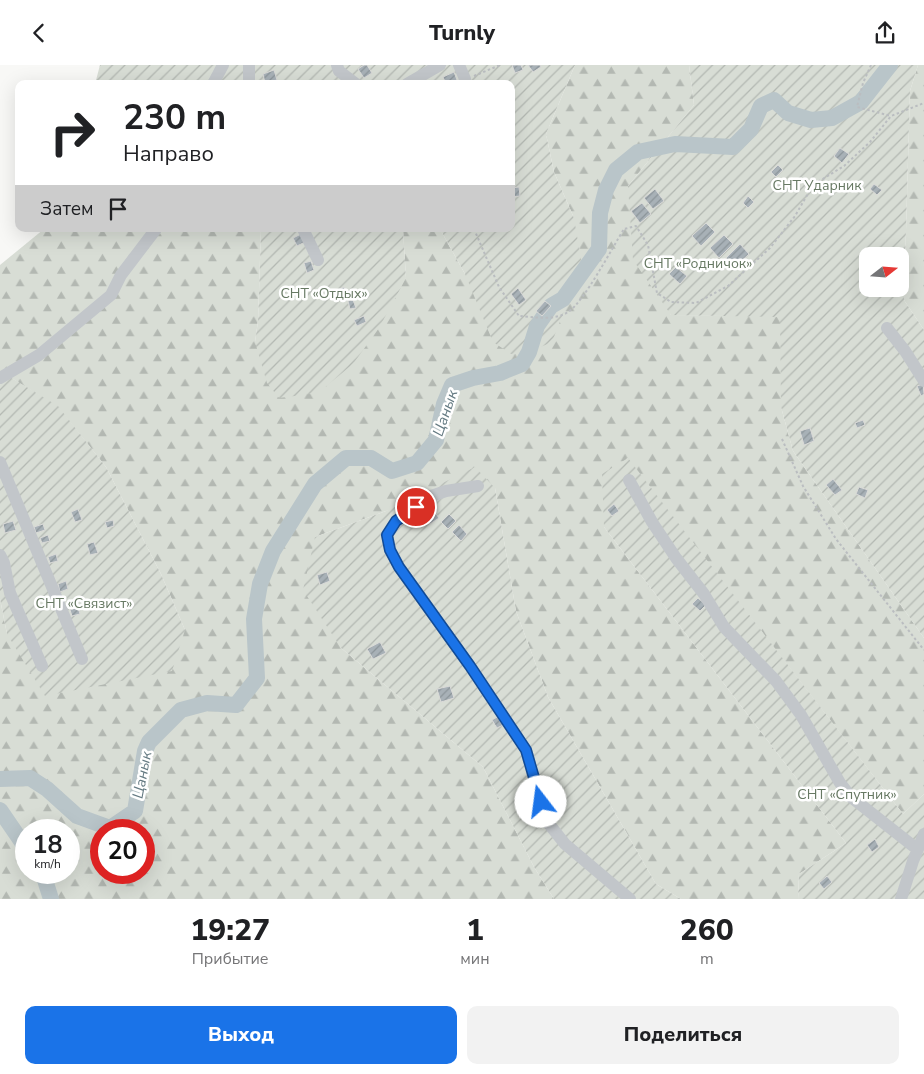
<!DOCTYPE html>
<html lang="ru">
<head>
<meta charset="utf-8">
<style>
  :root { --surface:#fff; --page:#f2f2f2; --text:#202124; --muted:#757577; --accent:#1a73e8 }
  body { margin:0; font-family:"Nunito Sans",sans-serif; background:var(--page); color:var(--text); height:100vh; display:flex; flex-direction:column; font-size:19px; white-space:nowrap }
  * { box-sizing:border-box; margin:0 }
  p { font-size:16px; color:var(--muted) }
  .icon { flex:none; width:28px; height:28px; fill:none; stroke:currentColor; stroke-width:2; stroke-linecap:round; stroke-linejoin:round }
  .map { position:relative; height:834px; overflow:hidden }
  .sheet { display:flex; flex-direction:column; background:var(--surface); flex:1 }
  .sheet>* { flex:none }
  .hud { position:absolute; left:15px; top:15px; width:500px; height:152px; border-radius:10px; box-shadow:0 5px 20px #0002; background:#fff; color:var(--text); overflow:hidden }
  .needle { width:32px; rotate:73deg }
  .tools { position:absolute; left:859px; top:182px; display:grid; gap:10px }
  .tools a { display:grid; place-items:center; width:50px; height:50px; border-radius:10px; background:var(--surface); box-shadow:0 5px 20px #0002; font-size:25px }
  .speed { position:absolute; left:15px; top:754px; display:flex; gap:10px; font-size:25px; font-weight:700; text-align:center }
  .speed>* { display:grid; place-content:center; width:65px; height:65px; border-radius:50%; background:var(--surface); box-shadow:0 5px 20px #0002; line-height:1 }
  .speed small { font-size:12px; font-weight:400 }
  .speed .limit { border:8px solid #d22; background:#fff; color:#111 }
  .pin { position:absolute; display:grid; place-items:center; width:42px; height:42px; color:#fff; margin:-21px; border:2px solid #fff; border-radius:50%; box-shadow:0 1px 5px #0007 }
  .me { position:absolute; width:55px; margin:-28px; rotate:345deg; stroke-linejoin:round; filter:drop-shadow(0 0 4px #0008) }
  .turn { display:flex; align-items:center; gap:18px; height:105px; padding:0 25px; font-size:22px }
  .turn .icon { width:65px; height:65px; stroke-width:2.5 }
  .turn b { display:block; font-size:35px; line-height:42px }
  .then { display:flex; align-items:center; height:48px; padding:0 25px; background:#0003; gap:10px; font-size:19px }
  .eta { display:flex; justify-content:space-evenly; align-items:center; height:85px; text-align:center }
  .eta b { font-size:30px; font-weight:800; line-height:35px }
  .cta { display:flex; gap:10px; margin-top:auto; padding:10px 25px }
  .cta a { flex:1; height:58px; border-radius:10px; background:var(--accent); color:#fff; font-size:20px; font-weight:800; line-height:58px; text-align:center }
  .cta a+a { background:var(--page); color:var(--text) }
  header { display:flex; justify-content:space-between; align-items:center; height:65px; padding:0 25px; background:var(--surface); font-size:22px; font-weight:800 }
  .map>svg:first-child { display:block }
</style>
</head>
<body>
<header><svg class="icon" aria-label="back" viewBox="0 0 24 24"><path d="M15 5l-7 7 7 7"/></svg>Turnly<svg class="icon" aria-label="share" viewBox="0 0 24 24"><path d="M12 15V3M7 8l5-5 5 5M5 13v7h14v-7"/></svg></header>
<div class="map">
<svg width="924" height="834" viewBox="0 0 924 834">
  <defs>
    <pattern id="forest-firs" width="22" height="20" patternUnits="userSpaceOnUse" patternTransform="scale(1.25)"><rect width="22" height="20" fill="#d8ddd5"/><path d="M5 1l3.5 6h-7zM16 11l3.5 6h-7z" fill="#b3b8b2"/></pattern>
    <pattern id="garden-furrows" width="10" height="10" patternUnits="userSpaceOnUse" patternTransform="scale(1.25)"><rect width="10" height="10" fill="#d8ddd5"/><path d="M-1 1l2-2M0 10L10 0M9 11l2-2" fill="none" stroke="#b3b8b2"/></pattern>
    <pattern id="building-hatch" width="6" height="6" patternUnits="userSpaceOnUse" patternTransform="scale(1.25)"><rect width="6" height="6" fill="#a8b1b7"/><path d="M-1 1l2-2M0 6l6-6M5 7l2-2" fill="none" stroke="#8c959a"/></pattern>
  </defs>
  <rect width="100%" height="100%" fill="#f8f8f6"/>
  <!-- forest -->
  <path fill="url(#forest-firs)" fill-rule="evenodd" d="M575 0H689L694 40 628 121 671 250 781 251V342L793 386 924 573V729L903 749 627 393 604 462 846 778 799 809 798 834H681L656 819 548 632 516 546 495 423 386 446 315 472 341 583 483 702 534 802 554 834H0V534L7 569 185 565 161 509 106 402 58 342 0 306V200L44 164H261L258 256 255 277 406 213 403 164H440L465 209 574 153 554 107 546 69ZM26 765H69V808H26ZM101 765H144V808H101Z
    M918 0H924V265L904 235 910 26Z"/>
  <!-- garden -->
  <path fill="url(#garden-furrows)" fill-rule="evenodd" d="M100 0H575L546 69 554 107 574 153 582 200 552 277 529 287 511 289 493 277 465 209 440 164H511V19H95Z
    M689 0H918L910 26 904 235 924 265V573L793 386 781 342 780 252 671 250 633 195 628 121 694 40ZM868 191H900V224H868Z
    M261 164H403L406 213 379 263 353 299 318 328 279 333 267 318 255 277 258 256Z
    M0 306 58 341 106 402 161 509 185 565 172 606 45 631 7 569 0 534Z
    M628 393 903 749 924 729V834H798L799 809 846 778 604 462 602 409Z
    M475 402 495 423 516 546 548 632 656 819 681 834H554L534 802 483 702 341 583 303 525 315 472 386 446Z"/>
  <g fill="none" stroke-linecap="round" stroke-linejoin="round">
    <!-- river -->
    <path stroke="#b9c5c9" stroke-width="16" d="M0 714 30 713 47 724 77 751 110 763 135 746 145 686 149 677 181 645 207 638 236 640 257 613 254 554 260 519 273 486 315 419 346 393H371L392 406 417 398 436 375 444 339 452 320 473 313 500 308 522 299 529 287 537 261 551 241 563 234 599 184 600 148 606 125 616 105 638 87 675 79 733 82 751 64 761 41 774 35 788 48 811 55 832 53 861 37 890 0
      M0 745 26 783
      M41 808 45 815 51 834"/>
  </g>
  <!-- building -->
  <path fill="url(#building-hatch)" stroke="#dadad8" d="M364 0H367L372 8 364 13 358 4Z
    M512 0H521L523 5 515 8Z
    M528 0H540L541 2 533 7Z
    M274 5 277 15 265 18 263 9Z
    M454 7 457 15 446 19 443 12Z
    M840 83 849 89 842 98 834 91Z
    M778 100 783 105 776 112 771 107Z
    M874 119 882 125 877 130 870 124Z
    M519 122 520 131 511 132V123Z
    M655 124 664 136 653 144 644 133Z
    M748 131 754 137 748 143 743 138Z
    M642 138 651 149 640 158 631 146Z
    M706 158 715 167 701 181 692 171Z
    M301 169 305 177 297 181 293 173Z
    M724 170 733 179 719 193 710 183Z
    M740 179 749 189 735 202 726 193Z
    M311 196 314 205 307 208 304 198Z
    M676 202 687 211 680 219 669 209Z
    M344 222 347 230 338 233 336 226Z
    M518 223 526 235 519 240 511 229Z
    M353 235 356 243 350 244 348 236Z
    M545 236 551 241 542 251 536 246Z
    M364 251 366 257 357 261 354 255Z
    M923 319 924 329 921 331 917 321Z
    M863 355 865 360 857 363 855 358Z
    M810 363 814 376 804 380 800 366Z
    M833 414 842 425 835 430 826 420Z
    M859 422 868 425 865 433 856 429Z
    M614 439 619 446 612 451 607 445Z
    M432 443 439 453 430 459 423 450Z
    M78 444 82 455 75 457 71 447Z
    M449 449 456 456 448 464 441 457Z
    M113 455 114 461 107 463 105 457Z
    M13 456 16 465 5 468 3 459Z
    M43 459 45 465 36 468 34 462Z
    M459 460 467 469 461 476 452 467Z
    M48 470 50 476 42 478 40 473Z
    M94 477 98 488 90 490 87 479Z
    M56 489 58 496 50 498 48 492Z
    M327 507 330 516 320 520 317 510Z
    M66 516 68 524 60 527 58 519Z
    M698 533 706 540 700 546 692 539Z
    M78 542 80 549 72 551 70 545Z
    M380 577 386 588 373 594 367 584Z
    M450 621 454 633 441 637 437 624Z
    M499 651 503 660 497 663 492 655Z
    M875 774 879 782 872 787 867 780Z
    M827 811 832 817 824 824 819 818Z"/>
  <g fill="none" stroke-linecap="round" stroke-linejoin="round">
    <!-- path -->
    <path stroke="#babdc0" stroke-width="2" stroke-dasharray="2.5 2.5" stroke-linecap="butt" d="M871 0 863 18 857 42 891 51
      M474 11 500 0
      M474 164 499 222 519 251C533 252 555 256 568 247 584 237 612 183 624 164L636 161 648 180 657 228 671 237 696 238 728 221 770 183 795 151 813 120 844 101 870 77 891 51 924 38
      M782 374 803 421 836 474 924 585"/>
    <!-- minor -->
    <path stroke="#c2c6ca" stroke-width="12" d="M337 0 339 6 356 19
      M459 0 465 14
      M213 19 223 0
      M249 19V0
      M407 19 440 0
      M303 164 318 195
      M887 263 905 286 924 316
      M0 313 39 290 111 230 121 210 156 164
      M0 397 82 594
      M629 415 652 457 676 493 704 529 724 562 776 616 801 650 840 718 851 732 917 784
      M478 421 446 426 431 431 396 457 387 470 390 485 399 502 470 601 526 685 545 754 565 779 630 834
      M0 490 4 498 10 528 42 601
      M901 834 913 796 924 769"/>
  </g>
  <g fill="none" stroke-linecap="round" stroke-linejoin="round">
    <!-- route casing -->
    <g stroke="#114b97" stroke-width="12">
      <path id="route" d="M416 442 396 456 387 470 390 485 399 502 470 601 526 685 541 737"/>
    </g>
    <!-- route -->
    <use href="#route" stroke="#1a73e8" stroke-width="9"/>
  </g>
  <g text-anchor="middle" stroke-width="5" stroke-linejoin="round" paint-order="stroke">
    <!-- park labels -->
    <g font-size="14" fill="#677963" stroke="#fff">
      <text x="817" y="125">СНТ Ударник</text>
      <text x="698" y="203">СНТ «Родничок»</text>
      <text x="324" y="233">СНТ «Отдых»</text>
      <text x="84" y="543">СНТ «Связист»</text>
      <text x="847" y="734">СНТ «Спутник»</text>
    </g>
    <!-- water labels -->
    <g font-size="15" font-style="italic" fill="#647a82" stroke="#fff">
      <text transform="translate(445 348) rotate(-71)" y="5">Цанык</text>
      <text transform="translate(142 710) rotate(-79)" y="5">Цанык</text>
    </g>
  </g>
</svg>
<div class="tools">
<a><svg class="needle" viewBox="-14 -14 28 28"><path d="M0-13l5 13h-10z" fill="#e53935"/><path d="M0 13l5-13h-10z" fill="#757577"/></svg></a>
</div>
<div class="speed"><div>18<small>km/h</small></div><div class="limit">20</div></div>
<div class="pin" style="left:416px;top:442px;background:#d93025"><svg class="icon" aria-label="arrive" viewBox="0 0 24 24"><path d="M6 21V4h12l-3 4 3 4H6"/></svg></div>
<svg class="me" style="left:541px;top:737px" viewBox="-20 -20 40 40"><circle r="19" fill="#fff"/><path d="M0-13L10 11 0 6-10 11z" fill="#1a73e8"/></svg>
<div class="hud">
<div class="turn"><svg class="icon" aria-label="right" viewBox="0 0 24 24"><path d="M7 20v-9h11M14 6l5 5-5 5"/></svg><div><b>230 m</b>Направо</div></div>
<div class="then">Затем<svg class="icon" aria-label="arrive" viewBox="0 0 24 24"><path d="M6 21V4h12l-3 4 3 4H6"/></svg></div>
</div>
</div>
<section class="sheet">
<div class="eta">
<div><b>19:27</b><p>Прибытие</p></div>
<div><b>1</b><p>мин</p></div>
<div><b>260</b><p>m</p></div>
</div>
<div class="cta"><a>Выход</a><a>Поделиться</a></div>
</section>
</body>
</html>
